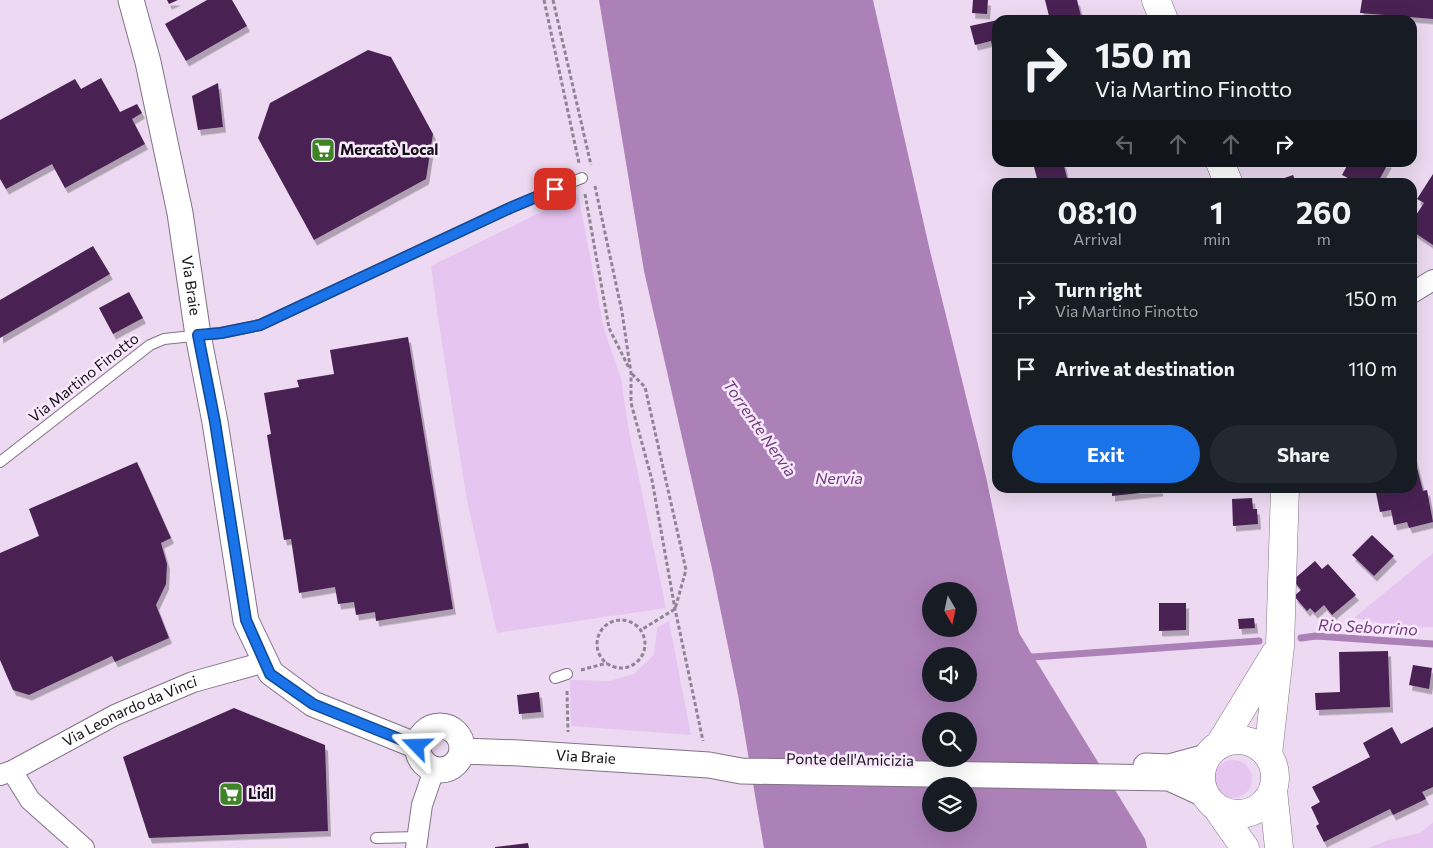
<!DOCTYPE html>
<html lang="en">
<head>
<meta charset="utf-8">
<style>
  :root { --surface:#171b24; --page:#242831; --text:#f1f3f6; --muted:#9ea1a6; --line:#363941; --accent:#1a73e8 }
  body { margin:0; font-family:Commissioner,sans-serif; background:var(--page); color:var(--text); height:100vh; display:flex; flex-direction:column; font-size:19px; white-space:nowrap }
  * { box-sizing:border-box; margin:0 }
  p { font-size:16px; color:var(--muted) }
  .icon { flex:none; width:28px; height:28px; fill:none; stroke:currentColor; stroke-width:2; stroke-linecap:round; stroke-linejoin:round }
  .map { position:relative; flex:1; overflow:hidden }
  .drawer { position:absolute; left:992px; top:178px; width:425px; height:315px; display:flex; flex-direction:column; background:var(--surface); border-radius:15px; box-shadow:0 5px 20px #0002 }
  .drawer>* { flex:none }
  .banner { position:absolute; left:992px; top:15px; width:425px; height:152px; border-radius:15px; box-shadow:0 5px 20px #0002; background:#171b24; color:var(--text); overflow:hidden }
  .needle { width:32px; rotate:171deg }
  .buttons { position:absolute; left:922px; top:582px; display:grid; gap:10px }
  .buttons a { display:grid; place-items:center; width:55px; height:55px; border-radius:50%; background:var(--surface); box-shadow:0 5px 20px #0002; font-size:25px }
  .pin { position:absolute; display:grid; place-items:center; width:42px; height:42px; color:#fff; margin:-21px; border-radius:10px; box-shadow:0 2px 8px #0006 }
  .me { position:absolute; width:55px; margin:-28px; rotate:292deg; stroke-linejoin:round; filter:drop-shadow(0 0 4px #0008) }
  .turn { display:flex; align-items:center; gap:18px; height:105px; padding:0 20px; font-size:22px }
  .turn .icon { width:65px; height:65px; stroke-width:2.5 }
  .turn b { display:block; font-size:35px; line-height:42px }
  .lanes { display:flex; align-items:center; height:48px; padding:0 20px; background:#0003; justify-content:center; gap:25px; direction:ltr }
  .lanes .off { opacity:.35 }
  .eta { display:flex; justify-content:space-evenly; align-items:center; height:85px; text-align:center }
  .eta b { font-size:30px; font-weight:700; line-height:35px }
  .action { display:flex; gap:10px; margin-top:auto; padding:10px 20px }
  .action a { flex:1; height:58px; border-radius:30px; background:var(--accent); color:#fff; font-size:20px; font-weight:700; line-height:58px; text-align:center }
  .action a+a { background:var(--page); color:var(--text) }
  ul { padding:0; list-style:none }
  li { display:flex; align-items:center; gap:15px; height:70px; padding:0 20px; border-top:1px solid var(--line) }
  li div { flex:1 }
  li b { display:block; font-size:19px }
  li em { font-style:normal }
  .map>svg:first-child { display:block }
</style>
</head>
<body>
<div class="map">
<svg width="1433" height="848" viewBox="0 0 1433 848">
  <defs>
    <filter id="shadow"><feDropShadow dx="3" dy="5.5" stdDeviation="0" flood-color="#0004"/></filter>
  </defs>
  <rect width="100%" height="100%" fill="#eddaf2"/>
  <!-- green -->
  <path fill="#e7c5f1" d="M578 194 604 329 621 378 628 426 666 608 497 633 467 501 438 318 431 266Z
    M1433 553V627L1404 628 1354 618Z
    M669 621 691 735 571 726 570 680 609 681 634 674 654 655 657 628Z
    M1214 779a19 19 0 1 1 38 0a19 19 0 1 1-38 0Z
    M1433 822V848H1368L1389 840 1420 833Z"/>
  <!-- water -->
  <path fill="#ac81b8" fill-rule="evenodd" d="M599 0H873L930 251 986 477 1019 633 1145 839 1147 848H764L738 695 711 564 644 271ZM931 591H969V629H931ZM931 656H969V694H931ZM931 721H969V759H931ZM931 786H969V824H931Z"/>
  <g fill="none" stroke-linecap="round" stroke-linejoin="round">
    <!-- stream -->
    <path stroke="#ac81b8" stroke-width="7" d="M1301 638 1316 636 1433 644
      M1025 656 1033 657 1259 641"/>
  </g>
  <!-- building -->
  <path fill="#492353" filter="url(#shadow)" d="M167 0H178L169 4Z
    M207 0H232L247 26 186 61 165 24Z
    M973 0H988L987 14 972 13Z
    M1045 0H1077L1082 20H1050Z
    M1362 0H1433V19L1360 13Z
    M1018 15 1019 20H1000V19Z
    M998 20V53L994 54 991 41 975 45 970 26Z
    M368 50 391 57 433 134 426 179 314 240 258 138 270 103Z
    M101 78 120 112 137 104 142 113 132 119 145 144 65 188 52 164 6 189 0 179V120L75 79 81 89Z
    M218 83 223 127 198 130 192 96Z
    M1050 162H1063L1068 182H1038L1034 167Z
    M1349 162H1389L1378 182H1356L1342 175Z
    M1433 174V245L1412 231V221L1424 203 1417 199Z
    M1293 175 1296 182H1273Z
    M93 246 110 274 0 338V300Z
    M129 292 143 318 113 334 99 308Z
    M408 337 453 609 376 621 375 612 356 615 354 602 338 604 335 587 299 593 291 539 284 540 267 435 271 434 264 393 299 387 297 380 334 374 330 350Z
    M1412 448 1423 491 1427 490 1433 522 1409 528 1407 522 1394 525 1391 510 1380 512 1375 488H1412Z
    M137 462 171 538 161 543 167 564 166 584 156 605 169 638 115 662 112 656 29 695 13 690 0 660V553L39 536 29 509Z
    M1112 488H1160V491L1112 496Z
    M1252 498 1253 509H1257L1258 524 1233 526 1232 499Z
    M1372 535 1394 556 1374 576 1352 555Z
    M1315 561 1322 569 1328 564 1356 595 1332 615 1324 605 1315 613 1310 608 1307 611 1294 596 1301 590 1293 580Z
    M1159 603H1186V630L1159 631Z
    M1254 618 1255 628 1239 629 1238 619Z
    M1388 651 1390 707 1316 710 1315 693 1340 692 1339 652Z
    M1413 665 1432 668 1429 689 1409 685Z
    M539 692 541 712 519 714 517 695Z
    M234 708 325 745 328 831 149 838 123 757Z
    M1392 727 1401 744 1433 727V787L1422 792 1426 799 1393 815 1390 809 1324 842 1316 826 1319 824 1311 807 1320 802 1312 787 1370 757 1363 743Z
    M528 843 529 848H495V847Z"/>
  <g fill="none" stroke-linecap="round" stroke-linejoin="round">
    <!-- service casing -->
    <g stroke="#827287" stroke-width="12">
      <path id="service" d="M0 462 150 345 164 339 221 333 260 325 510 208 582 178
        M555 678 567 674
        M376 838 418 837"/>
    </g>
    <!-- minor casing -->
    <g stroke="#827287" stroke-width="22">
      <g id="minor">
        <path d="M1412 293 1433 280"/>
        <path d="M12 771 30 800 84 848"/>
        <path id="s1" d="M0 775 12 771 115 715 193 682 265 662"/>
        <path d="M416 848 422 805 434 770"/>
      </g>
    </g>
    <!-- tertiary casing -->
    <g stroke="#827287" stroke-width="27">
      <g id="tertiary">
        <path id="s2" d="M131 0 148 62 180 213 198 335 215 422 246 621 271 673 313 704 417 746"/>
        <circle cx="440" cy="748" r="22"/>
        <path id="s3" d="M462 751 519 753 709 765 741 771 1169 778 1204 794"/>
        <path d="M1146 766 1169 767 1206 757"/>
      </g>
    </g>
    <!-- secondary casing -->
    <g stroke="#827287" stroke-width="29">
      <path id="secondary" d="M1156 0 1164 20
        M1220 162 1228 182
        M1201 777a37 37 0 1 1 74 0a37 37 0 1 1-74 0Z
        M1220 744 1275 654
        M1268 754 1280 646 1285 488
        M1273 790 1279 848
        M1217 808 1245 848"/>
    </g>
    <!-- path -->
    <path stroke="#908394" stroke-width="3" stroke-dasharray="4 2.5" stroke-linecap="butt" d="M544 0 579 163
      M553 0 591 165
      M595 186 622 312 631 373V403L652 480 675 609 703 741
      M585 194 609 328 629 368
      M632 374 645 387 686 570 675 609 641 630
      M597 644a24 24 0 1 1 48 0a24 24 0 1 1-48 0Z
      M581 670 607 663
      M567 691 568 732"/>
    <!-- service -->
    <use href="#service" stroke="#fff" stroke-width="10"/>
    <!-- minor -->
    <use href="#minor" stroke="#fff" stroke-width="20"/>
    <!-- tertiary -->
    <use href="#tertiary" stroke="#fff" stroke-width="25"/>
    <!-- secondary -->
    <use href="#secondary" stroke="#fff" stroke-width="28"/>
  </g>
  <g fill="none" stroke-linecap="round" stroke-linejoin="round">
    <!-- route casing -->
    <g stroke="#114b97" stroke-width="12">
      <path id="route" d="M417 746 313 704 270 674 246 620 215 422 198 335 221 333 260 325 510 208 555 189"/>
    </g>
    <!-- route -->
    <use href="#route" stroke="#1a73e8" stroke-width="9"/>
  </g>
  <!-- icons -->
  <defs>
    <g id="supermarket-square" transform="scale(1.25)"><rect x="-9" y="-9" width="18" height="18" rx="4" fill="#3e8326" stroke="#f8e9fc"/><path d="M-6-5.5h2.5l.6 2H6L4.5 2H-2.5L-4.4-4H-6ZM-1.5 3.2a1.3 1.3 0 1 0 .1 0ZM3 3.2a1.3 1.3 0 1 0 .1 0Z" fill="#fff"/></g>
  </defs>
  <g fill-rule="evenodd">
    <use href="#supermarket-square" x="323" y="150"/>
    <use href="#supermarket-square" x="231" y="794"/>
  </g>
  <g text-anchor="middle" stroke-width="5" stroke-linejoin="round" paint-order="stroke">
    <!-- poi labels -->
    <g font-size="15" font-weight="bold" fill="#140e16" stroke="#f8e9fc" text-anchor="start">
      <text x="340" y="155">Mercatò Local</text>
      <text x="248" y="799">Lidl</text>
    </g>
    <!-- street labels -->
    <g font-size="15" fill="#140e16" stroke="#f8e9fc">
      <text dy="5" stroke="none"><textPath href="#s2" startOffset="292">Via Braie</textPath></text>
      <text transform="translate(84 378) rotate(-38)" y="5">Via Martino Finotto</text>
      <text dy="5" stroke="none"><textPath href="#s1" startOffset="145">Via Leonardo da Vinci</textPath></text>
      <text dy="5" stroke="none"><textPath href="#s3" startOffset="124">Via Braie</textPath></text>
      <text transform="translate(850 760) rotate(1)" y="5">Ponte dell'Amicizia</text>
    </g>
    <!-- water labels -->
    <g font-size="16" font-style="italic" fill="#713b7f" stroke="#f8e9fc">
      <text transform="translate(760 428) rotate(55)" y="6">Torrente Nervia</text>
      <text x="839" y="484">Nervia</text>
      <text transform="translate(1368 627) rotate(3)" y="6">Rio Seborrino</text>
    </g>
  </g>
</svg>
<div class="buttons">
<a><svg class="needle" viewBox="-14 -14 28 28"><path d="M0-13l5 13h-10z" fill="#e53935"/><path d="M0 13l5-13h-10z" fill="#9ea1a6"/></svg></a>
<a><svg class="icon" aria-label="sound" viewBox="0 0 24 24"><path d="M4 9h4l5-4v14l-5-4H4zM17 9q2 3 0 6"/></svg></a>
<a><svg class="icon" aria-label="search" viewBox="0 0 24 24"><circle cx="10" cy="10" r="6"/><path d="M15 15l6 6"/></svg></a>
<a><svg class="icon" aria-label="layers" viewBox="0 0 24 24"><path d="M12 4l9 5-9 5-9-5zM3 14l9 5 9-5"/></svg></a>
</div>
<div class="pin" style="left:555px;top:189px;background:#d93025"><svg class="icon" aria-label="arrive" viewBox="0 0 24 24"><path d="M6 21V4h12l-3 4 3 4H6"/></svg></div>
<svg class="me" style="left:417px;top:746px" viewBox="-20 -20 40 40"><path d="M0-17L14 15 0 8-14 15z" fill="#1a73e8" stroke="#fff" stroke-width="4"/></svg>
<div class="banner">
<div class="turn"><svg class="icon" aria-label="right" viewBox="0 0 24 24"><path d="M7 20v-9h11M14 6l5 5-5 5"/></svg><div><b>150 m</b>Via Martino Finotto</div></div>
<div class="lanes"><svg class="icon off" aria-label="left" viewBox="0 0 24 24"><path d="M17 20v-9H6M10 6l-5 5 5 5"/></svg><svg class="icon off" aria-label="ahead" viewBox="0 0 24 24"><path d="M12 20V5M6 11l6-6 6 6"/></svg><svg class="icon off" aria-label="ahead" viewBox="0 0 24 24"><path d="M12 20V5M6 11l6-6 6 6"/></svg><svg class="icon" aria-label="right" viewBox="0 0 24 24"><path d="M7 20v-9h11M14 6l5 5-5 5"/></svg></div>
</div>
<section class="drawer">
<div class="eta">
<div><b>08:10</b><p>Arrival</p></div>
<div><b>1</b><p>min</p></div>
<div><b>260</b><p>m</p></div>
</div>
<ul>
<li><svg class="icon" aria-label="right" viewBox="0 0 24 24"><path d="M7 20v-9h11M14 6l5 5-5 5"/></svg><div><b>Turn right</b><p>Via Martino Finotto</p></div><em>150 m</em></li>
<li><svg class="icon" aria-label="arrive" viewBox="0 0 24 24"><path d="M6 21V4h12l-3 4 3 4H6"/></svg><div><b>Arrive at destination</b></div><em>110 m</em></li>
</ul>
<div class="action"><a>Exit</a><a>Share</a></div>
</section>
</div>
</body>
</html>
